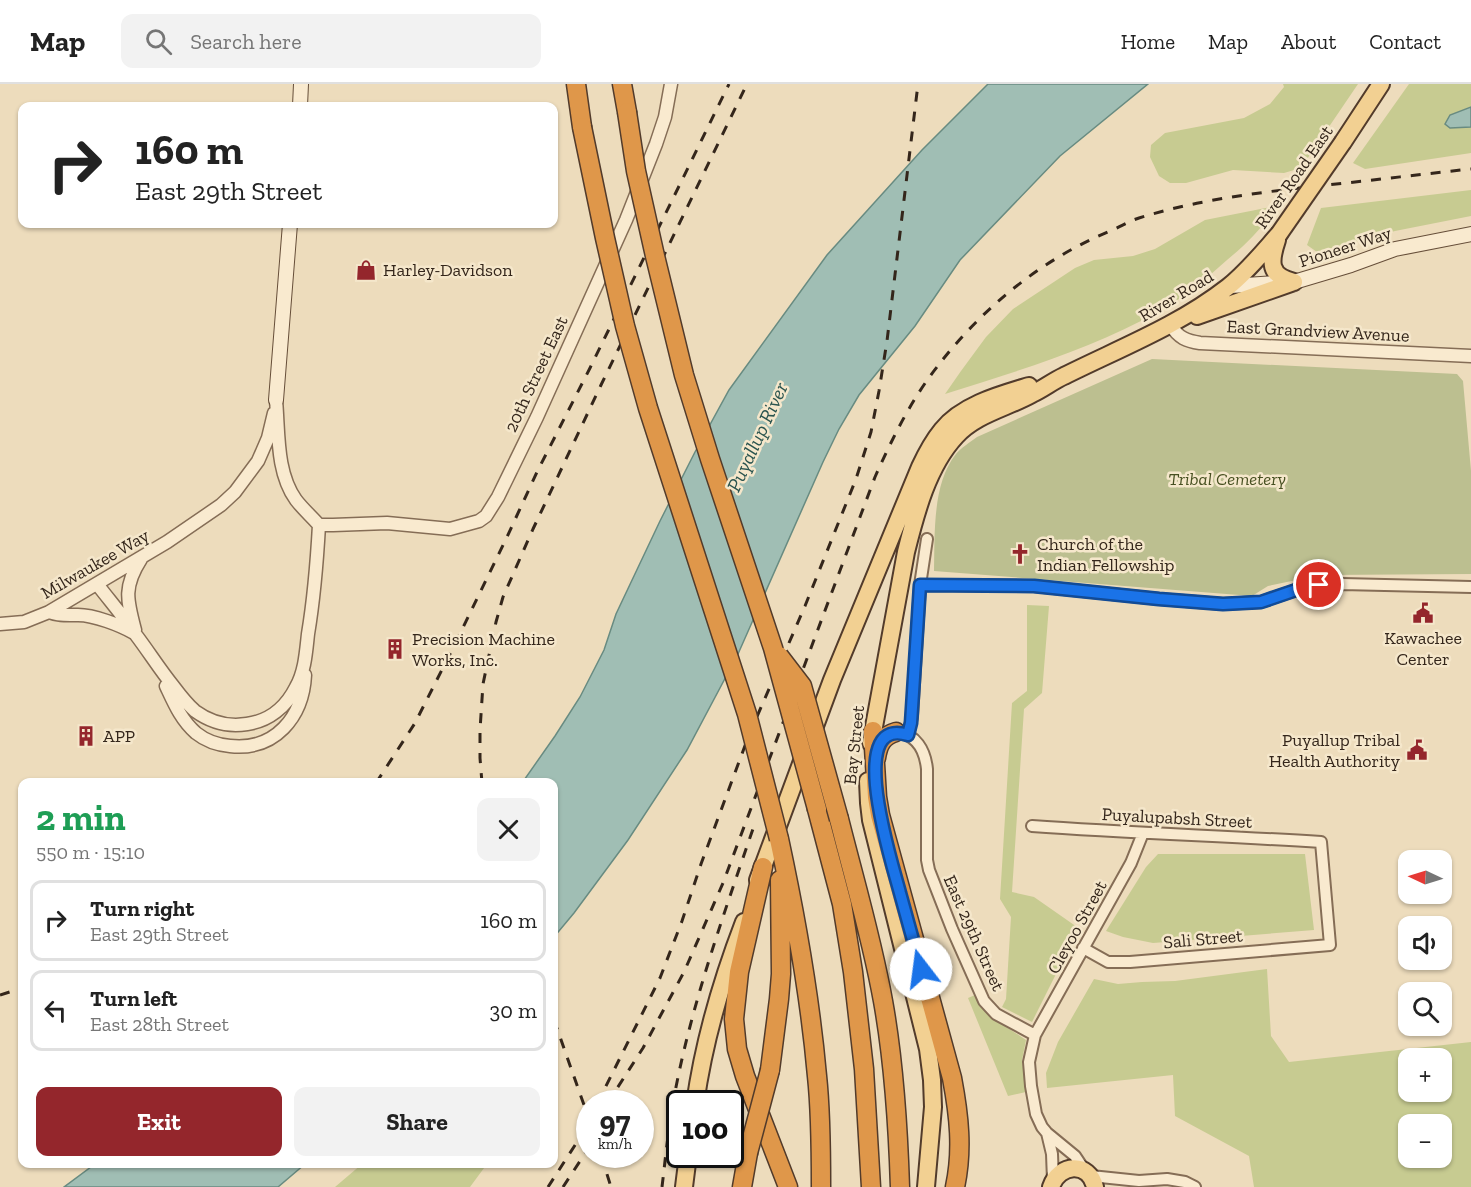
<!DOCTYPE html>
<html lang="en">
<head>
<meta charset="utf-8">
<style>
  :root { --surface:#fff; --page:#f2f2f2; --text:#222; --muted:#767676; --line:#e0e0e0; --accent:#94262c }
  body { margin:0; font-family:"Zilla Slab",serif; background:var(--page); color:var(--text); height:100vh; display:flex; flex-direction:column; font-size:22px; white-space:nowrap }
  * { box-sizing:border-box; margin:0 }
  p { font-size:20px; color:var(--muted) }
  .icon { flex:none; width:33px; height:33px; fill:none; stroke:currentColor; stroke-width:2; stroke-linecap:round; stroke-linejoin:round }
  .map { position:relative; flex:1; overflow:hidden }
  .sheet { position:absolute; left:18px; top:694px; width:540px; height:390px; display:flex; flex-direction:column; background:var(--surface); border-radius:12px; box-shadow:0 2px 4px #0004 }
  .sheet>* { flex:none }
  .guide { position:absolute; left:18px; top:18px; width:540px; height:126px; border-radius:12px; box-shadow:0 2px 4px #0004; background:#fff; color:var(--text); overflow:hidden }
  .needle { width:39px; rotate:274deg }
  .fabs { position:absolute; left:1398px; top:766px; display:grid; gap:12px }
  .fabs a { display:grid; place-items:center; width:54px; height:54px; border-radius:12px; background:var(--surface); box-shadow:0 2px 4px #0004; font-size:30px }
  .speed { position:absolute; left:576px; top:1006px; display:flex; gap:12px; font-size:30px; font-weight:700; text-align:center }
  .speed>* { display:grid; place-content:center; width:78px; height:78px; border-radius:50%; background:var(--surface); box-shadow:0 2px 4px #0004; line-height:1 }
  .speed small { font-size:15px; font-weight:400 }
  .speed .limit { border:3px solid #111; border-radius:9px; background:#fff; color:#111 }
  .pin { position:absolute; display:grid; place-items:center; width:51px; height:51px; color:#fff; margin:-26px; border:3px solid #fff; border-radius:50%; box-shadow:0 2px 6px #0007 }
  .me { position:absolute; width:66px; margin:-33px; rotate:345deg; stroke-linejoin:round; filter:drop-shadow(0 0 4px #0008) }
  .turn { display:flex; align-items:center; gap:21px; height:126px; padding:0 18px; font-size:27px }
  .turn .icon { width:78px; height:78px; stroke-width:2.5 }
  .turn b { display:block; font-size:42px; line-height:51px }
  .round { display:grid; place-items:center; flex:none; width:63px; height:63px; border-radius:12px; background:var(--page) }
  .head { display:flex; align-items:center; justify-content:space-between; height:102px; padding:0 18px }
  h1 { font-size:36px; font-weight:700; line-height:45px; color:#1e9e55 }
  .action { display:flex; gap:12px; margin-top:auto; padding:12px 18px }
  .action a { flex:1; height:69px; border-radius:12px; background:var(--accent); color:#fff; font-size:24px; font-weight:700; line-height:69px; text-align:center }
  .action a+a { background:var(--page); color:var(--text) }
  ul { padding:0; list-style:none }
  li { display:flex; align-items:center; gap:18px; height:81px; margin:0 12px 9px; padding:0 6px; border:3px solid var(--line); border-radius:12px }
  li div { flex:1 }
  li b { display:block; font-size:22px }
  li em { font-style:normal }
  header { display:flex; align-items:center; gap:36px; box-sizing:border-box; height:84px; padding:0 30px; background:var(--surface); border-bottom:2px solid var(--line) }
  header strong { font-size:28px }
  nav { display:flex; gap:33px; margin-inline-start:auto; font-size:21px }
  .search { width:420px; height:54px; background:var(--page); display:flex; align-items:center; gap:15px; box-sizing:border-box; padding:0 21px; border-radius:12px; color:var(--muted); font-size:22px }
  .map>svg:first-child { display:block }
</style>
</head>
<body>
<header>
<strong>Map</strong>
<div class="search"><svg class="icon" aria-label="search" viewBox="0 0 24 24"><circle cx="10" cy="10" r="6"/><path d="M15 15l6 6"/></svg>Search here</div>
<nav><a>Home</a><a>Map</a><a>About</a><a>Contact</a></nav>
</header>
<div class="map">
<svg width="1471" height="1103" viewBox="0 0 1471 1103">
  <rect width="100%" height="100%" fill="#eddcbc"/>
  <!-- green -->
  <path fill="#c7cb91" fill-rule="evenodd" d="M1283 0H1358L1301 84 1284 89 1233 86 1186 99H1170L1159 92 1150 73 1151 61 1165 49 1244 34 1270 20 1284 3Z
    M1409 0H1471V23L1450 31V44L1471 43V69L1365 85 1353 79Z
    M1471 106V132L1395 147 1317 168 1307 161 1321 124Z
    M1276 122C1263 144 1246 160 1227 176 1206 195 1183 214 1158 228 1091 265 1018 287 945 310L961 287 986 253 1013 225 1075 184 1094 176 1133 172 1155 165 1205 136Z
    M1027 521 1049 522 1042 609 1024 625 1012 808 1034 813 1077 843V848L1032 938 1002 923 1006 915 1011 833 1000 815 1012 619 1027 607Z
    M1158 770H1305L1314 846 1153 859 1123 853 1106 847 1146 783Z
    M1267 885 1271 952 1289 978 1471 958V1103H1254L1249 1072 1175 1032 1173 991 1047 1004 1046 989 1058 958 1094 895 1118 900 1142 898 1175 897ZM1408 975H1442V1008H1408ZM1408 1041H1442V1074H1408Z
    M975 911 990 932 1026 956 1022 976 1026 1008 1008 1012 968 914Z
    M362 1080H487L470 1103H335Z"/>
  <!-- cemetery -->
  <path fill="#bcbf90" d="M1152 275 1457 290 1463 297 1471 387V490L1324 491 1311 493 1268 502 1252 512 934 487C935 450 932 400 956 370 961 364 970 358 977 353Z"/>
  <!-- water -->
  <path fill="#a0beb4" stroke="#688b81" stroke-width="1.5" d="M988 0H1148L1060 72 960 176 915 242 859 311 839 345 823 378 738 570 687 666 628 756 574 829 554 853V699H522L555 652 580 613 604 566 616 530 660 437 695 368 729 306 827 171 922 66Z
    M1471 23V43L1450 44 1445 40 1450 31Z
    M95 1080H305L278 1103H64Z"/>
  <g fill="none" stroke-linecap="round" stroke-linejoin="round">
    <!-- minor casing -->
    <g stroke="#856d56" stroke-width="14">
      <path id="minor" d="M920 501 1034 502 1159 515 1223 520 1261 518 1302 504 1319 501 1342 500 1471 503
        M896 648C916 650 925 666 927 685V776L929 786 952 845 984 917 996 930 1035 951
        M908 651 912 633 920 501 927 455
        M1032 742C1128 749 1225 752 1321 758L1330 861 1130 878H1108L1083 864
        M1047 1049 1052 1070 1053 1096
        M1085 1087 1075 1072 1047 1049 1042 1043 1036 1030 1031 1002 1029 978 1035 951 1131 779 1143 749
        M1091 1092 1139 1097 1167 1095 1185 1098 1195 1103"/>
    </g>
    <!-- tertiary casing -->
    <g stroke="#856d56" stroke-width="15">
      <path id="tertiary" d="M1171 241C1178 254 1187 257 1200 259L1471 272
        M319 441H333L387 439 450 445 479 437 486 432 498 413 537 333 626 136 656 60 665 33 671 0
        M97 500C110 517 124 533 136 551 149 568 160 586 174 603 180 611 187 620 195 627 210 638 228 643 247 640 269 637 286 623 296 603 305 587 306 568 308 550 314 514 317 477 319 441 311 432 303 425 296 416 276 388 279 349 276 316
        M49 528C59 532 67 531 78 531 94 531 120 541 134 549
        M0 540 24 538 49 528 167 458 221 421 235 408 258 377 268 354 274 329
        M135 546C127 516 123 503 141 475
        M166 602C174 619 181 636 196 649 206 657 218 661 230 662 275 667 303 633 305 591"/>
    </g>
    <!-- secondary casing -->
    <g stroke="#664e39" stroke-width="16">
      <path id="secondary" d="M300 22 301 0
        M1230 202 1294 198 1351 181 1395 165 1471 150
        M276 316 290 140"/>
    </g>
    <!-- primary casing -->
    <g stroke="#523b2b" stroke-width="20">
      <path id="primary" d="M1343 58 1381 0
        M1277 156C1270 177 1268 192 1294 198
        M1197 232 1294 198
        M871 659 906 468C916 428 928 382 956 352 976 330 1007 324 1032 310 1043 305 1053 297 1064 292 1120 264 1178 242 1228 203 1247 188 1263 168 1279 150
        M868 697 869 719 871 736 928 965 932 996 933 1023 926 1103
        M758 796 832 596 920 383C926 370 933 357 942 346 962 321 999 311 1029 302
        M695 1020C704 956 721 898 744 838
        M684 1103 688 1071
        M1051 1103C1059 1079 1089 1077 1095 1103"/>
    </g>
    <!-- motorway casing -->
    <g stroke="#523b2b" stroke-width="21">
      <path id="motorway" d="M576 0 582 43
        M622 0 627 28
        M873 647 877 713 880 731 952 994C959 1031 963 1066 955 1103
        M876 674C878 661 882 652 896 648
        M817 725 842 820 853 888 864 985 871 1103
        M839 735C854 795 872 855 883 917 894 978 898 1041 900 1103
        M779 755C796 834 810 913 817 992 821 1029 821 1066 821 1103
        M763 783 739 888 734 935 737 965 745 992 788 1103
        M770 986 779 915 781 890 780 796
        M742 1103 748 1069"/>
    </g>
    <!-- minor -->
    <use href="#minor" stroke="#f9eacf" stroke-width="10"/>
    <!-- tertiary -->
    <use href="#tertiary" stroke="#f9eacf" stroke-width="12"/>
    <!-- secondary -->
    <use href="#secondary" stroke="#f9eacf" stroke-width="14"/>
    <!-- primary -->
    <use href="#primary" stroke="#f2d092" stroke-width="16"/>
    <!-- motorway -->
    <use href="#motorway" stroke="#df974a" stroke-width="18"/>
    <!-- rail -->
    <path stroke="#34261b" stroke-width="3" stroke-dasharray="10 10" stroke-linecap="butt" d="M376 699 415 639 453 564 507 453 537 388 590 284 729 0
      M482 699 480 674V646L483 600 496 538 503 513 533 445 601 301 747 0
      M0 911 22 904
      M554 936 590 1038
      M597 1020 660 894 682 837 701 780 749 651 805 522 856 395 871 348 879 307 887 257 918 0
      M607 1020 643 964 684 888 723 799 875 393C892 355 911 316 937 283 982 224 1042 175 1110 147 1120 143 1129 137 1139 134 1200 115 1263 108 1327 101 1375 96 1423 90 1471 85
      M601 1071 611 1103
      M548 1103 590 1038
      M563 1103 590 1062
      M662 1103C666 1070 669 1036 676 1003 694 912 726 824 756 736"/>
    <!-- primary-bridge casing -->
    <g stroke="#523b2b" stroke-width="20" stroke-linecap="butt">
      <path id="primary-bridge" d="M1279 150 1343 58"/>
    </g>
    <!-- motorway-bridge casing -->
    <g stroke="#523b2b" stroke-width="21" stroke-linecap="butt">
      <path id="motorway-bridge" d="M627 28 636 87 655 172 684 291 710 375 773 564 817 725
        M582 43 605 154 625 242 648 324 747 630 779 755
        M779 572 802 602 839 735
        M748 1069 770 986"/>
    </g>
    <!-- primary-bridge -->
    <use href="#primary-bridge" stroke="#f2d092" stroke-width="16"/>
    <!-- motorway-bridge -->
    <use href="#motorway-bridge" stroke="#df974a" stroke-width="18"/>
  </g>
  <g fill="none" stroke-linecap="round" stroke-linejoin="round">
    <!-- route casing -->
    <g stroke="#114b97" stroke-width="15">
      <path id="route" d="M921 885C914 860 907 834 900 809 894 785 843 630 908 651L911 639 920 501 1034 502 1159 515 1223 520 1261 518 1302 504 1319 501"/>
    </g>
    <!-- route -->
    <use href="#route" stroke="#1a73e8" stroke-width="10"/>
  </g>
  <!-- icons -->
  <defs>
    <g id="shop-bare" transform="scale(1.62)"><path d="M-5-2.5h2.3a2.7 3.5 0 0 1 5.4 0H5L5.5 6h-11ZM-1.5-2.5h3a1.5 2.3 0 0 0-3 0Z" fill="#94262c" stroke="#f5e7cb" stroke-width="2.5" paint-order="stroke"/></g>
    <g id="church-bare" transform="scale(1.62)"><path d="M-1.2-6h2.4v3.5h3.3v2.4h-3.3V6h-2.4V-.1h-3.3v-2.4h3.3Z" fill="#94262c" stroke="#f5e7cb" stroke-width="2.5" paint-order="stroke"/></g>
    <g id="civic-bare" transform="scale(1.62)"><path d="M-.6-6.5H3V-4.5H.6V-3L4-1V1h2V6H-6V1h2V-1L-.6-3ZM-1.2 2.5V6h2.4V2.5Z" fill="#94262c" stroke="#f5e7cb" stroke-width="2.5" paint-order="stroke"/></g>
    <g id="building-bare" transform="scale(1.62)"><path d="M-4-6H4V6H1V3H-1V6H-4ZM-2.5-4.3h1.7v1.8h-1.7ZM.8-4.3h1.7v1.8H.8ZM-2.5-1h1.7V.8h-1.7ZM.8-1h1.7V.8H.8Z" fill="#94262c" stroke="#f5e7cb" stroke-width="2.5" paint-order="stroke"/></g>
  </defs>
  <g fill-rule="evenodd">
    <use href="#shop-bare" x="366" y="186"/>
    <use href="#church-bare" x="1020" y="470"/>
    <use href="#civic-bare" x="1423" y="529"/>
    <use href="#building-bare" x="395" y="565"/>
    <use href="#building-bare" x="86" y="652"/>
    <use href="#civic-bare" x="1417" y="666"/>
  </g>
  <g text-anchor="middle" stroke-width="5" stroke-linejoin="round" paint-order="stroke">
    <!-- street labels -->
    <g font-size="18" fill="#34261b" stroke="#f5e7cb">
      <text transform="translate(1294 93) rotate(-55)" y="6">River Road East</text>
      <text transform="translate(1345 163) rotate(-18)" y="6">Pioneer Way</text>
      <text transform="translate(1176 212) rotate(-31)" y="6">River Road</text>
      <text transform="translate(1318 247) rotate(3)" y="6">East Grandview Avenue</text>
      <text transform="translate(536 290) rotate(-65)" y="6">20th Street East</text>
      <text transform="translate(95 480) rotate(-30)" y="6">Milwaukee Way</text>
      <text transform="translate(854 661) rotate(-84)" y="6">Bay Street</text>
      <text transform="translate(1177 734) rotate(3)" y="6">Puyalupabsh Street</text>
      <text transform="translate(1077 843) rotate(-61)" y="6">Cleyoo Street</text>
      <text transform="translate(974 849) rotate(66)" y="6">East 29th Street</text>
      <text transform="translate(1203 855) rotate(-5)" y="6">Sali Street</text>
    </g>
    <!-- poi labels -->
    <g font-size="18" fill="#34261b" stroke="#f5e7cb" text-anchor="start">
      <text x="383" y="192">Harley-Davidson</text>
      <text x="1037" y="466">Church of the<tspan x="1037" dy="21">Indian Fellowship</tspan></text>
      <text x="1423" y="560" text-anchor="middle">Kawachee<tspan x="1423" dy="21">Center</tspan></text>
      <text x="412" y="561">Precision Machine<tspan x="412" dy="21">Works, Inc.</tspan></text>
      <text x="103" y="658">APP</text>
      <text x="1400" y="662" text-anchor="end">Puyallup Tribal<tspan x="1400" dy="21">Health Authority</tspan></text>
    </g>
    <!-- park labels -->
    <g font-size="18" font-style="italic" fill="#475021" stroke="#f5e7cb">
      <text x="1227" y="401">Tribal Cemetery</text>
    </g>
    <!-- water labels -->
    <g font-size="20" font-style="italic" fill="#2a544f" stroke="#f5e7cb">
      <text transform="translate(757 353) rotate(-65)" y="7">Puyallup River</text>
    </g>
  </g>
</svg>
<div class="fabs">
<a><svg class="needle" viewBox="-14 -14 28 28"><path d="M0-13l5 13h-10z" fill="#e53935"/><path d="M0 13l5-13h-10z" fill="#767676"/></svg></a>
<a><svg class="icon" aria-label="sound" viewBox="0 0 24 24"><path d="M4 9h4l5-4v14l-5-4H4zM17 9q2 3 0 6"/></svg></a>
<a><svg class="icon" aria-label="search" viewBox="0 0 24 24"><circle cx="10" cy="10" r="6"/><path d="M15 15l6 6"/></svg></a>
<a>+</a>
<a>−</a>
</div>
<div class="speed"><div>97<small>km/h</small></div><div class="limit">100</div></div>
<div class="pin" style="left:1319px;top:501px;background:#d93025"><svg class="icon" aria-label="arrive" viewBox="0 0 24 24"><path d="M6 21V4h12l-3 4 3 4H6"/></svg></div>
<svg class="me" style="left:921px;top:885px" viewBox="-20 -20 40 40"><circle r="19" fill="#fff"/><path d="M0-13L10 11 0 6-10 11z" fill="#1a73e8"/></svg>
<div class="guide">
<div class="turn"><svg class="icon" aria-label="right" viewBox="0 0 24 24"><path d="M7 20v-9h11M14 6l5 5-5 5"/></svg><div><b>160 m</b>East 29th Street</div></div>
</div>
<section class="sheet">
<div class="head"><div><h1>2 min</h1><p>550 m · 15:10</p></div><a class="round"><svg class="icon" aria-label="close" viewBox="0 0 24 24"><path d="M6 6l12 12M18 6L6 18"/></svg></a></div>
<ul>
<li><svg class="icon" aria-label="right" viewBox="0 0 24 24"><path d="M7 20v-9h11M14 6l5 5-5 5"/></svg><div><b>Turn right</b><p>East 29th Street</p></div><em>160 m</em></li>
<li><svg class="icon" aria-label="left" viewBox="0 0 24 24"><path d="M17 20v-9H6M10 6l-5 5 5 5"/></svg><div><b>Turn left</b><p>East 28th Street</p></div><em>30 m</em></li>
</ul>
<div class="action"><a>Exit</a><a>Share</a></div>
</section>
</div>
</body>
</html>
